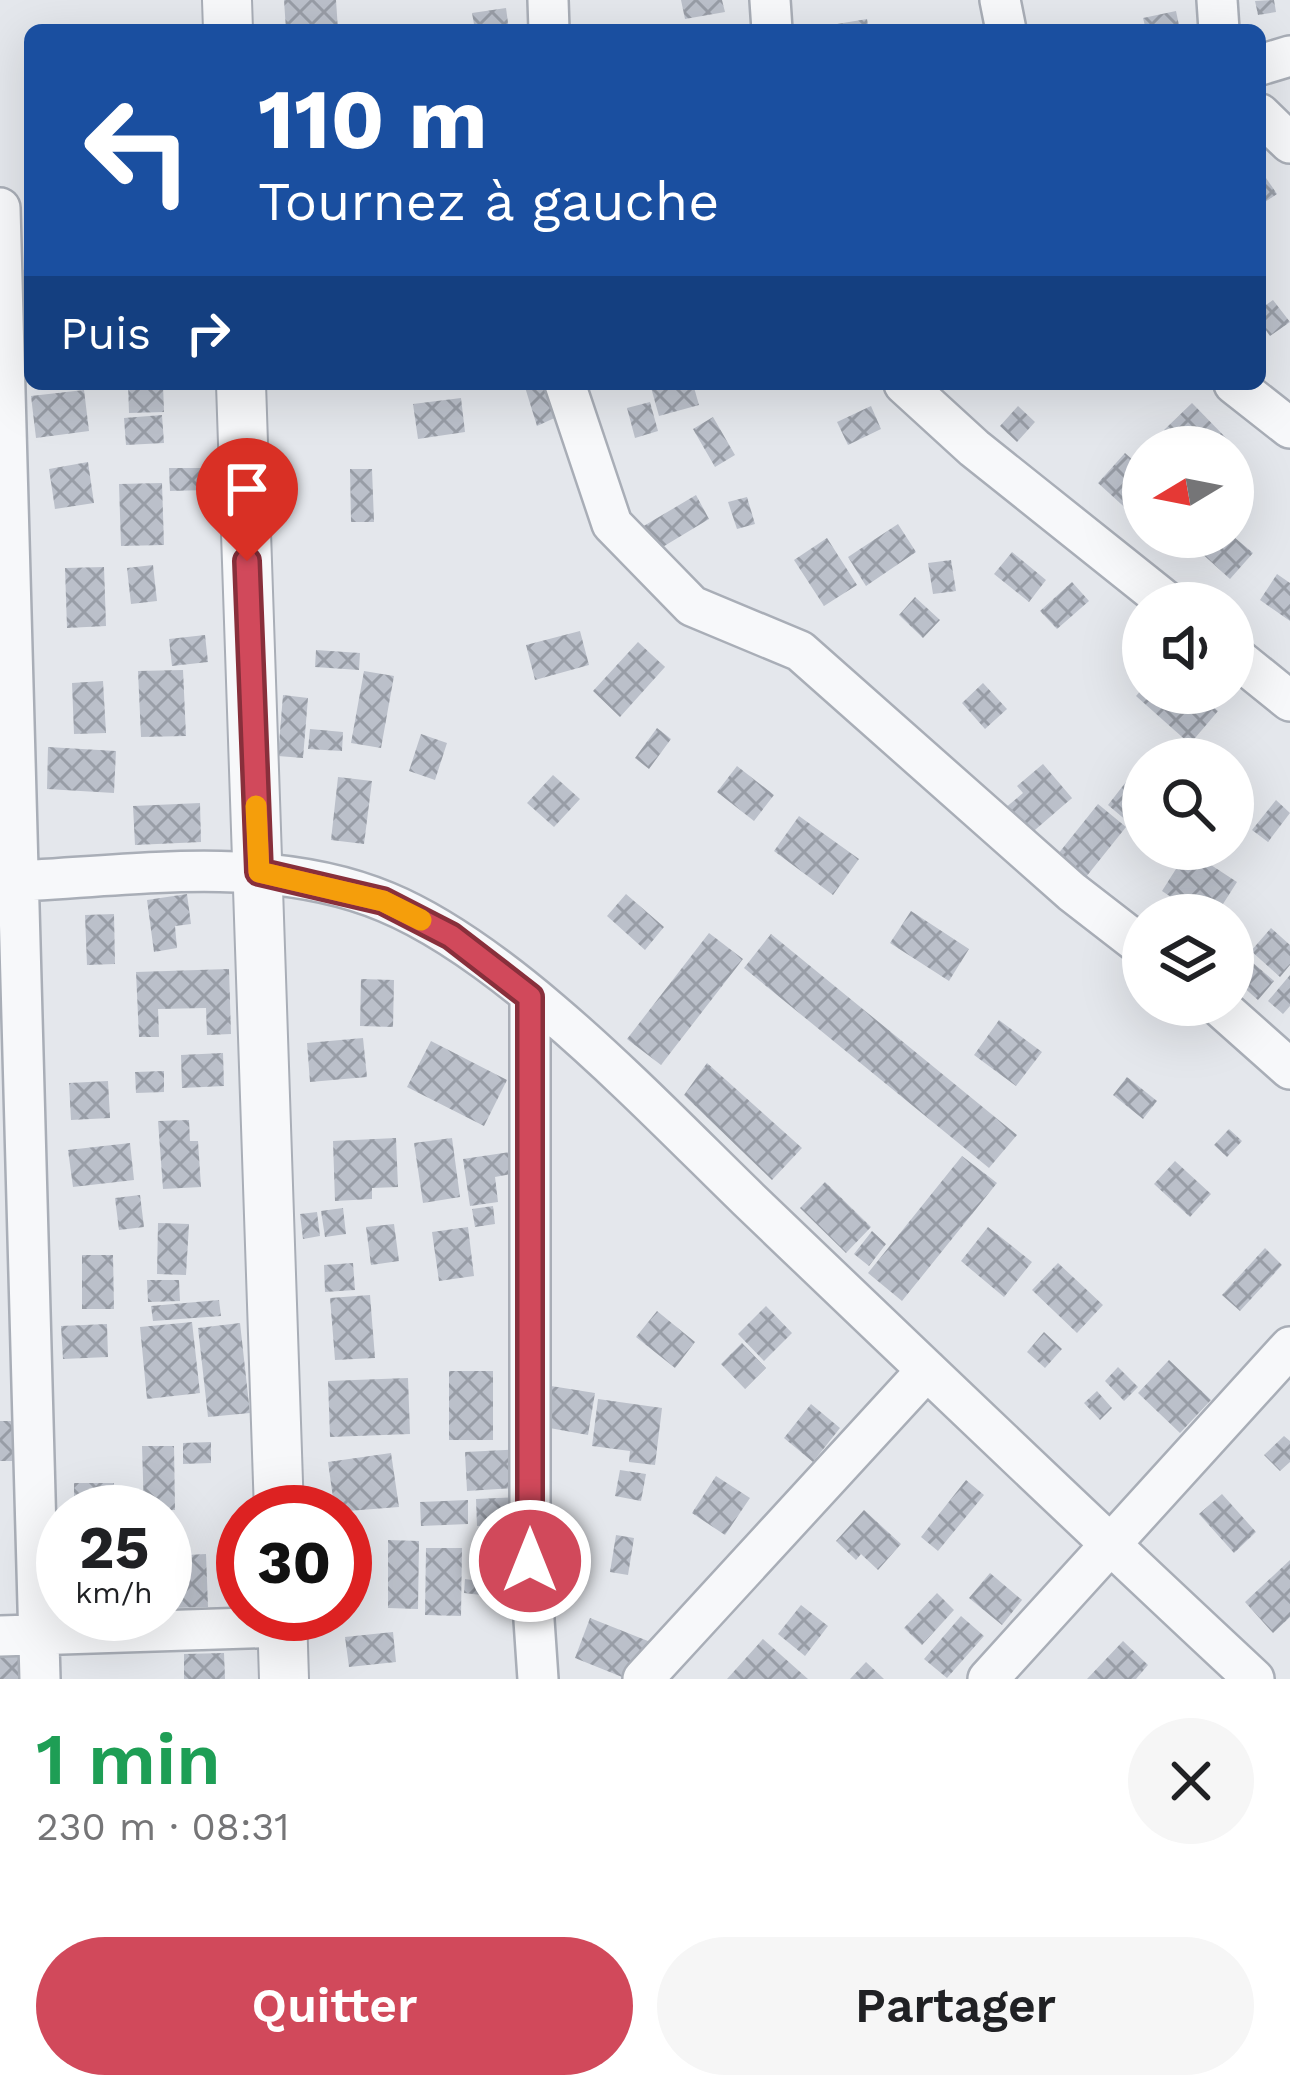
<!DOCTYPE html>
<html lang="fr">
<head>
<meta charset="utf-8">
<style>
  :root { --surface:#fff; --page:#f6f6f6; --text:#202124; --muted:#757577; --accent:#d1495b }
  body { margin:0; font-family:"Work Sans",sans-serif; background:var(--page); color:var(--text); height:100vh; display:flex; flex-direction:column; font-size:45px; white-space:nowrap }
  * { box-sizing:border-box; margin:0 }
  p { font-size:39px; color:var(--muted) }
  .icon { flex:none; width:66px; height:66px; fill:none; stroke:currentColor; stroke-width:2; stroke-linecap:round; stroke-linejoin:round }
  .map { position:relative; height:1679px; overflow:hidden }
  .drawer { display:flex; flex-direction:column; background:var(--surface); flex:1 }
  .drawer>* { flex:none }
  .banner { position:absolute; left:24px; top:24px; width:1242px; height:366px; border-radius:18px; box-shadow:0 12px 48px #0002; background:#1a4fa0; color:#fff; overflow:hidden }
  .needle { width:78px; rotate:260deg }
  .tools { position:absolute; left:1122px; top:426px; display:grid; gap:24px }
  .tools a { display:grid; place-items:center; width:132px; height:132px; border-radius:50%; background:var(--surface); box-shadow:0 12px 48px #0002; font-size:60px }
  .speed { position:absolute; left:36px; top:1485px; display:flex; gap:24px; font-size:60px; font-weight:700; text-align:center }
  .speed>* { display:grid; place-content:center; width:156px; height:156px; border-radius:50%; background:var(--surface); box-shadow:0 12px 48px #0002; line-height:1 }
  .speed small { font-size:30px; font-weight:400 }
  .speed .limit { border:18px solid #d22; background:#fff; color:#111 }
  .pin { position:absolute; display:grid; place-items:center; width:102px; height:102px; color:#fff; margin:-123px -51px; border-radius:50% 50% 50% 0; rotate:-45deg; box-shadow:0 0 12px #0007 }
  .pin .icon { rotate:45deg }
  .me { position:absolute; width:132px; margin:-66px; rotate:0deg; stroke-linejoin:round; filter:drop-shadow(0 0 9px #0008) }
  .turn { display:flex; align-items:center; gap:42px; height:252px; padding:0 36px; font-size:54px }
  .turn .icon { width:156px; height:156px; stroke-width:2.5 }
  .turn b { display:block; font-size:84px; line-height:102px }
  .then { display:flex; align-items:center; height:114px; padding:0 36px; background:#0003; gap:24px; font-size:45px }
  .round { display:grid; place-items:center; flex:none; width:126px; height:126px; border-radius:63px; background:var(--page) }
  .summary { display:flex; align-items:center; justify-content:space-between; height:204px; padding:0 36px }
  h1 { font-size:72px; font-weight:600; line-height:90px; color:#1e9e55 }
  .button { display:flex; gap:24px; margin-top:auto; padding:24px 36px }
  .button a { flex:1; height:138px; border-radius:72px; background:var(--accent); color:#fff; font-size:48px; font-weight:600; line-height:138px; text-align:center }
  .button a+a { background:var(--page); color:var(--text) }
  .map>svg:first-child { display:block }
</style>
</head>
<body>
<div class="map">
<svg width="1290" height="1679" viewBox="0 0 1290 1679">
  <defs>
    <pattern id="building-cross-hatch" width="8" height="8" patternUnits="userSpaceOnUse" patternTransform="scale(3)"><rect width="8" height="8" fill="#bbc0ca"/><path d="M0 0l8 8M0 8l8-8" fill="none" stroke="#989da6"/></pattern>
  </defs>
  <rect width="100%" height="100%" fill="#e4e7ec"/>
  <!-- building -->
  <path fill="url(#building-cross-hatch)" d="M284 0H336L338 30H286Z
    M681 0H722L725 12 685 19Z
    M1274 0 1276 12 1258 15 1255 1Z
    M506 8 509 30H475L472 13Z
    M1176 11 1180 30H1146L1143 18Z
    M867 19 869 30H832L831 25Z
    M1266 178 1277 194 1262 204 1260 182Z
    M30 269V301L17 303 15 271Z
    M1273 300 1290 322 1270 336 1260 322V309Z
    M128 384H163L164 412 129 413Z
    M524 384H548L561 415 537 426Z
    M650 384H693L699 405 659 416Z
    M84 390 89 431 36 438 31 396Z
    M461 398 465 432 418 439 413 404Z
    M650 402 658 431 635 438 627 408Z
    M1192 403 1229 441 1223 447H1180L1164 430Z
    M871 406 881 429 848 445 837 422Z
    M1018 406 1035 422 1017 442 1000 426Z
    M162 415 164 443 126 445 124 418Z
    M713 417 735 455 715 467 693 429Z
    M1125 453 1143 469V524L1098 483Z
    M88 462 94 503 55 509 49 469Z
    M169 468H207V490L170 491Z
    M350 469H372L374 522H351Z
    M162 483 164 545 121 546 119 484Z
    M696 495 709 519 656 551 642 527Z
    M747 497 755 524 737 529 728 502Z
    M898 524 916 552 866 586 848 557Z
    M1210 537H1234L1253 553 1230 579 1198 550Z
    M827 538 857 585 824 606 794 560Z
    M1012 552 1046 580 1029 602 994 574Z
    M951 560 956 591 933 594 928 563Z
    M153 565 157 601 131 604 127 568Z
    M104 567 106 626 67 628 65 568Z
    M1277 574 1290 583V621L1260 600Z
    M1072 582 1089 601 1057 629 1040 611Z
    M915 597 940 620 923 638 899 615Z
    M580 631 589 665 535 680 526 645Z
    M205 635 208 662 172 666 169 639Z
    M638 642 665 667 620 717 593 691Z
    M316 650 360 653 359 670 315 667Z
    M183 670 186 736 141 737 138 671Z
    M364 671 394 676 381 748 351 743Z
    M103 681 106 733 74 734 72 683Z
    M983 683 1007 709 985 729 962 703Z
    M1143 688V693H1196L1218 711 1190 744 1136 696Z
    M283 695 308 698 303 758 278 756Z
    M657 728 671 739 649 769 635 758Z
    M310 729 343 732 342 751 308 749Z
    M421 734 447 743 435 780 409 771Z
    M48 747 116 751 114 793 47 789Z
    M1043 764 1072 798 1028 836 1004 809 1023 793 1017 786Z
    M737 766 774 795 754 821 717 792Z
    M1136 769 1143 775V815L1134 827 1108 805Z
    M553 775 580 799 554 827 527 803Z
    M338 777 372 781 364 844 331 840Z
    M1237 792 1250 803 1237 819 1233 816Z
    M1276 800 1290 813 1268 842 1252 830Z
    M200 803 201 842 135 845 133 806Z
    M1098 804 1126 827 1082 882 1054 859Z
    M799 816 859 859 833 895 774 851Z
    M1188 850 1237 882 1216 915H1198L1162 891Z
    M187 894 191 924 175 926 177 948 154 952 147 900Z
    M626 894 664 927 645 950 607 916Z
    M911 911 969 949 949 981 890 943Z
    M114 914 115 964 87 965 85 915Z
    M1271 928 1290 945V965L1280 977 1251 951Z
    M709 933 743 959 661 1065 627 1039Z
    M771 934 1017 1135 989 1168 744 968Z
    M1245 956 1274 981 1258 1000 1233 978Z
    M229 969 231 1034 207 1035 206 1008 158 1009 159 1037H139L136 972Z
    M1290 975V1006L1283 1014 1268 1001Z
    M361 979 394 980 393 1027 360 1026Z
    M999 1020 1042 1052 1016 1086 974 1055Z
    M363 1038 367 1077 310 1082 307 1043Z
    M431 1041 507 1080 484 1126 407 1087Z
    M223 1053 224 1086 182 1088 181 1055Z
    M707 1063 802 1148 772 1180 684 1095Z
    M164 1071V1092L136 1093 135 1072Z
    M1127 1077 1157 1101 1143 1119 1113 1095Z
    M108 1081 110 1118 71 1120 69 1083Z
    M189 1120 190 1141H198L201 1187 163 1189 158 1121Z
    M1229 1129 1242 1141 1227 1157 1214 1145Z
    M396 1138 398 1187 372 1188V1199L335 1201 333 1141Z
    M452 1138 460 1197 423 1203 414 1143Z
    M130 1143 134 1180 73 1187 68 1150Z
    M510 1152 512 1174 495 1177 498 1202 470 1206 463 1159Z
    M962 1156 997 1183 902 1301 868 1273Z
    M1175 1161 1211 1194 1190 1217 1154 1184Z
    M825 1182 871 1227 846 1253 800 1208Z
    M140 1195 144 1227 119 1230 115 1198Z
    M493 1206 495 1224 475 1227 472 1209Z
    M343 1208 346 1234 325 1237 321 1211Z
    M317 1212 320 1236 303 1239 300 1214Z
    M158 1223 189 1224 186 1275 157 1274Z
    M394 1224 399 1261 371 1265 366 1227Z
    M468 1227 474 1276 439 1281 432 1232Z
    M988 1227 1032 1262 1004 1297 961 1261Z
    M872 1231 886 1244 869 1266 854 1254Z
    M1265 1248 1282 1265 1240 1311 1222 1295Z
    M82 1255H113L114 1309H82Z
    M353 1263 355 1290 325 1292 324 1265Z
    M1058 1263 1103 1305 1077 1333 1032 1290Z
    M147 1280H179L180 1301 148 1302Z
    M370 1295 375 1358 335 1360 330 1298Z
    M219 1300 221 1316 153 1321 151 1306Z
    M766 1306 792 1333 764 1361 738 1334Z
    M657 1311 695 1342 675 1368 636 1337Z
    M192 1322 200 1393 147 1399 140 1327Z
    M240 1323 250 1413 208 1417 198 1328Z
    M107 1324 108 1357 63 1359 61 1326Z
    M1044 1332 1062 1349 1045 1368 1027 1352Z
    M742 1343 766 1368 745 1389 721 1364Z
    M1169 1360 1211 1400 1180 1433 1138 1393Z
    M1118 1367 1138 1387 1124 1401 1105 1381Z
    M449 1371H493V1440H449Z
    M408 1378 410 1434 330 1437 328 1381Z
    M551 1386 595 1393 588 1435 544 1427Z
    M1097 1391 1112 1408 1100 1420 1084 1403Z
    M598 1399 662 1408 655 1465 629 1462 630 1451 592 1446Z
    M811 1404 840 1428 813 1462 784 1438Z
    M0 1421H15V1461H0Z
    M1284 1436 1290 1441V1462L1280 1471 1264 1455Z
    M211 1442V1463L183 1464V1443Z
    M142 1446H174L175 1510 144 1511Z
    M525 1449 528 1487 467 1491 465 1452Z
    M391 1453 399 1507 335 1512 328 1462Z
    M620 1470 646 1474 641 1501 615 1496Z
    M716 1476 750 1498 725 1535 692 1513Z
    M966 1480 984 1495 938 1551 921 1537Z
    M74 1483H114V1512H74Z
    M1222 1494 1256 1532 1234 1553 1199 1514Z
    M524 1497 525 1524 477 1526 476 1499Z
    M468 1500V1524L421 1526 420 1502Z
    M864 1510 901 1544 878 1570 861 1554 856 1560 836 1541Z
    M616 1535 634 1538 628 1575 610 1572Z
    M388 1540 419 1541 418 1609 388 1608Z
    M426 1548H462L461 1616 425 1615Z
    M206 1554 208 1607 170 1608 168 1556Z
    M1290 1560V1617L1273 1633 1245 1602Z
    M350 1565 357 1609 345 1611V1566Z
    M990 1573 1022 1600 1002 1625 969 1598Z
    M465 1579 492 1583 490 1596 464 1593Z
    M937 1593 954 1610 922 1645 904 1628Z
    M801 1605 828 1626 805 1656 778 1634Z
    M961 1616 984 1636 947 1678 924 1659Z
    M590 1618 658 1645 627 1679 575 1658Z
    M393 1632 396 1662 349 1667 345 1637Z
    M763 1639 808 1679H727Z
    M1123 1641 1148 1665 1136 1679H1087Z
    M37 1653 39 1679H0V1656Z
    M224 1653 225 1679H184V1654Z
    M866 1662 884 1679H850Z"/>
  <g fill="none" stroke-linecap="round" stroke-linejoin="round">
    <!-- minor casing -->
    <g stroke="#a9aeb7" stroke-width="44">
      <path id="minor" d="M548 0 549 30
        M770 0 772 30
        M1000 0 1006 30
        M1217 0 1219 30
        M1260 65 1290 56
        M1260 114 1290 143
        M0 208 40 1679
        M565 384 612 524 692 606 800 651 1072 892 1143 947
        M904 384 974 448 1168 603
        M1234 384 1290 428
        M1233 655 1290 701
        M0 882C125 877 267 852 386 902 509 953 651 1105 748 1199 916 1360 1084 1521 1254 1679
        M530 997V1561L538 1679
        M1218 1005 1290 1069
        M0 1636 283 1627
        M643 1679 927 1370
        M988 1679 1290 1347"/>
    </g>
    <!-- tertiary casing -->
    <g stroke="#a9aeb7" stroke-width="52">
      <path id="tertiary" d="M227 0 228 30
        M241 384 279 1512
        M282 1614 284 1679"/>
    </g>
    <!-- minor -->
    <use href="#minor" stroke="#f7f8fa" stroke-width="39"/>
    <!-- tertiary -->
    <use href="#tertiary" stroke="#f7f8fa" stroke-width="48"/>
  </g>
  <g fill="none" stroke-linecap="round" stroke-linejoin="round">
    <!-- route casing -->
    <g stroke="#882f3b" stroke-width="30">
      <path id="route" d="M247 561 259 872 383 901 451 936 530 997V1561"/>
    </g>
    <!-- route -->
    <use href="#route" stroke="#d1495b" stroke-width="21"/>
    <!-- slow -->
    <path stroke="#f59e0b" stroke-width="21" d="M256 806 259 872 383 901 421 920"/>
  </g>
</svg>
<div class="tools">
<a><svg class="needle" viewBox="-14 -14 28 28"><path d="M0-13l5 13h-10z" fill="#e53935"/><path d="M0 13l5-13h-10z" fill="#757577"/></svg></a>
<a><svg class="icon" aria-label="sound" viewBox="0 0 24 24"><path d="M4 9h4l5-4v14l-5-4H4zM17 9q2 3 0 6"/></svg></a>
<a><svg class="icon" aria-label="search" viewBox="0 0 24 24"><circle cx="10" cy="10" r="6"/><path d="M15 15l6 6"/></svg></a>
<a><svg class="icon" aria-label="layers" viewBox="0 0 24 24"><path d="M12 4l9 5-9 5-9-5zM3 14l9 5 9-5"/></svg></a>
</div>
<div class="speed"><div>25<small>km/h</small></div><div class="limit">30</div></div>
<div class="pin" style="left:247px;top:561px;background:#d93025"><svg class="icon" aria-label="arrive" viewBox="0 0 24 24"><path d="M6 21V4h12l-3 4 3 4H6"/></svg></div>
<svg class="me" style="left:530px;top:1561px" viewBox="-20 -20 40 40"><circle r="17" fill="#d1495b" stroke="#fff" stroke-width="3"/><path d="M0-11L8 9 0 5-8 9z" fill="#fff"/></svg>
<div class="banner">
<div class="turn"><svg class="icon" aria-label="left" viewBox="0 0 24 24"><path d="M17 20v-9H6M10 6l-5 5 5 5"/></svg><div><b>110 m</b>Tournez à gauche</div></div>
<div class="then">Puis<svg class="icon" aria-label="right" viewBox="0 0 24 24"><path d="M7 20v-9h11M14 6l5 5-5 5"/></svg></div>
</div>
</div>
<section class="drawer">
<div class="summary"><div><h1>1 min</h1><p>230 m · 08:31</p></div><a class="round"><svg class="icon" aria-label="close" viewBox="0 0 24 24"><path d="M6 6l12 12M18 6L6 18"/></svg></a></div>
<div class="button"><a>Quitter</a><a>Partager</a></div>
</section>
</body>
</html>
